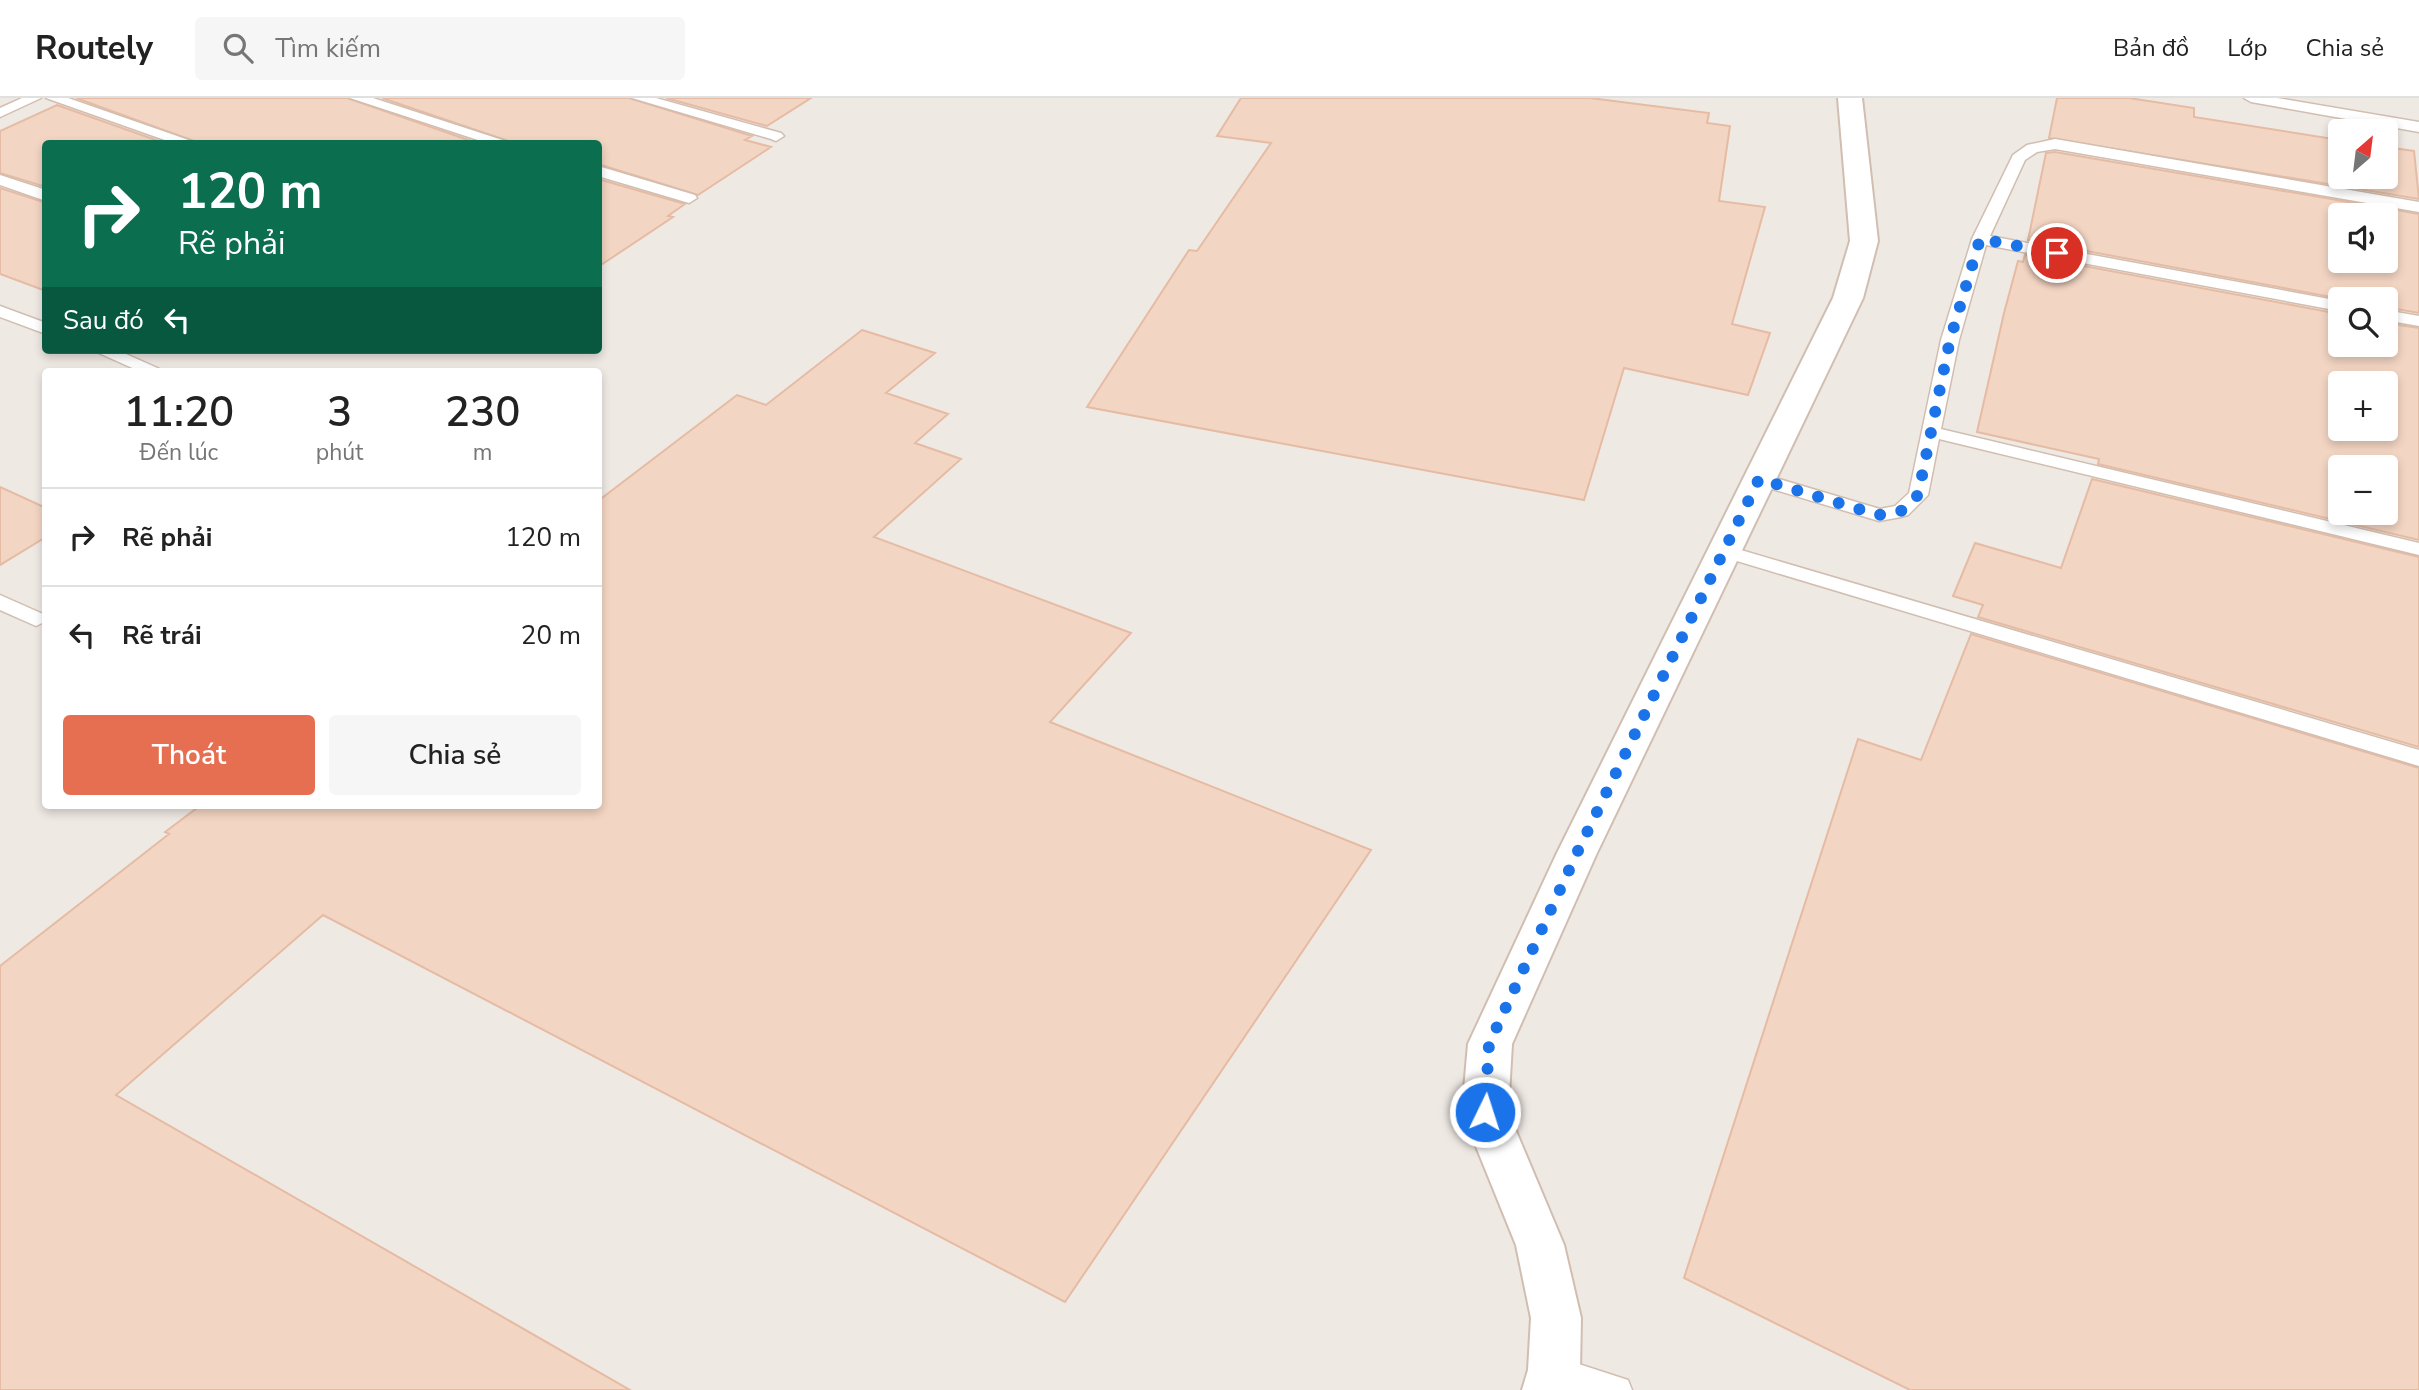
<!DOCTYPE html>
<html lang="vi">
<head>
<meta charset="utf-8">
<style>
  :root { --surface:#fff; --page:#f6f6f6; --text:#222; --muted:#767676; --line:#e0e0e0; --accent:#e76f51 }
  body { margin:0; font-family:"Nunito Sans",sans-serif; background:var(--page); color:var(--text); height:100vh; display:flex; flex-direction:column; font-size:26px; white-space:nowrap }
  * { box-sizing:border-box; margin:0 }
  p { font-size:23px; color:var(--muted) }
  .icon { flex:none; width:38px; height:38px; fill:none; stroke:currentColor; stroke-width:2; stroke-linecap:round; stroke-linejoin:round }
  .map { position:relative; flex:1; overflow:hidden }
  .drawer { position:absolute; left:42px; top:270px; width:560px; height:441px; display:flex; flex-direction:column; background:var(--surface); border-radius:7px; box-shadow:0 4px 10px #0003 }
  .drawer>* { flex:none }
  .banner { position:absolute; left:42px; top:42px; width:560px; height:214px; border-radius:7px; box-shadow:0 4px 10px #0003; background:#0b6e4f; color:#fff; overflow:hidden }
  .needle { width:46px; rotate:28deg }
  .controls { position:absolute; left:2328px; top:21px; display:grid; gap:14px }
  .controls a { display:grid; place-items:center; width:70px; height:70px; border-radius:7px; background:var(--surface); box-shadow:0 4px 10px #0003; font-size:35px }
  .pin { position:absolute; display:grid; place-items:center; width:60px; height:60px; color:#fff; margin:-30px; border:4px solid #fff; border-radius:50%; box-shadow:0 2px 7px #0007 }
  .me { position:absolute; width:77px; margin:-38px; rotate:4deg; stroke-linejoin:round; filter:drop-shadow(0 0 5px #0008) }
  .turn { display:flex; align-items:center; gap:24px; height:147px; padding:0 21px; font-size:32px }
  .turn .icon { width:91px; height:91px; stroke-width:2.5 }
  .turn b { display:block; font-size:49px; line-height:60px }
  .then { display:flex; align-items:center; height:66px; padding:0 21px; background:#0003; gap:14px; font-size:26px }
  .eta { display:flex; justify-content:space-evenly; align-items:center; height:119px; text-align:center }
  .eta b { font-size:42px; font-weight:600; line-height:49px }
  .primary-button { display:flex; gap:14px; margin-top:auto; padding:14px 21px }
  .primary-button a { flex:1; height:80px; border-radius:7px; background:var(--accent); color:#fff; font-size:28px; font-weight:600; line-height:80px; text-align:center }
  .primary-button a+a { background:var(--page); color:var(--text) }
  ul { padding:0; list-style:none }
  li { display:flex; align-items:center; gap:21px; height:98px; padding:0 21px; border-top:2px solid var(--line) }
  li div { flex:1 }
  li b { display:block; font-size:26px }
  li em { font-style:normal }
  header { display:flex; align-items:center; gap:42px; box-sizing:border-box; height:98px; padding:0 35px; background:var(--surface); border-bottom:2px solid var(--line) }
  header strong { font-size:33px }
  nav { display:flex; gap:38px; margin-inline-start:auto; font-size:24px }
  .search { width:490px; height:63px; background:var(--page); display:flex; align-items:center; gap:18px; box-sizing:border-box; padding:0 24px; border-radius:7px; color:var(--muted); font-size:26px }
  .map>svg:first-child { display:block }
</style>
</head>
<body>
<header>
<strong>Routely</strong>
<div class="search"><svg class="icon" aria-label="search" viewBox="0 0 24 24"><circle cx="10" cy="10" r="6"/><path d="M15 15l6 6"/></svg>Tìm kiếm</div>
<nav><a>Bản đồ</a><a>Lớp</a><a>Chia sẻ</a></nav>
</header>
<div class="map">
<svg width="2419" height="1292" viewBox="0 0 2419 1292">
  <rect width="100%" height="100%" fill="#fdf6ec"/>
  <!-- industrial -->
  <path fill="#efe9e4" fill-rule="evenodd" d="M0 0H2419V1292H0ZM2340 33H2385V79H2340ZM46 46H598V252H46ZM2340 117H2385V163H2340ZM2340 201H2385V247H2340ZM46 273H598V707H46ZM2340 285H2385V331H2340ZM2340 369H2385V415H2340Z"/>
  <!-- building -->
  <path fill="#f3d5c3" stroke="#e6bba3" stroke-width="2" fill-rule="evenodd" d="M76 0H347L480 46H202Z
    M382 0H629L752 38 745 42 771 49 698 97 598 66V46H517Z
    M666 0H811L767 28Z
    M1241 0H1590L1709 15 1707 25 1730 28 1719 103 1765 109 1732 226 1770 235 1748 297 1624 270 1584 402 1087 309 1189 152 1197 153 1271 45 1217 38Z
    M2057 0H2129L2194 10V19L2340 42V79H2385V49L2414 53 2419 101 2049 40Z
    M57 7 167 46H46V89L0 75V33Z
    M2055 54 2419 116V215L2385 209V201H2342L2028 142 2046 55ZM2340 117H2385V163H2340Z
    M598 81 685 106 668 118 673 119 598 169Z
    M0 90 46 105V193L0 176Z
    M2025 157 2340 216V247H2385V225L2419 230V442L2098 366 2099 361 1977 334 2004 215 2018 163 2023 164ZM2340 285H2385V331H2340ZM2340 369H2385V415H2340Z
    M862 232 935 255 886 295 948 316 915 345 961 361 874 439 1131 535 1050 624 1371 752 1065 1204 323 817 116 997 630 1292H0V868L169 736 165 734 201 707H598V403L737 297 766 307Z
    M2092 381 2419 459V649L1978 519 1983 507 1953 498 1975 445 2061 470Z
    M0 389 46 410V439L0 467Z
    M1971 536 2419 670V1292H1910L1684 1180 1858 641 1921 662Z"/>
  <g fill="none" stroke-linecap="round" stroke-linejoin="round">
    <!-- service casing -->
    <g stroke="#d1beb0" stroke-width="3">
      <path id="service" d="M22 0H41L0 19V10Z
        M46 0H68L200 46H176Z
        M350 0H373L515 46H490Z
        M632 0H656L781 35 784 38 776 43 771 41Z
        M2244 0H2277L2419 24V34L2251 4Z
        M2055 41 2419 104V114L2055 51 2037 54 2025 62 1990 138 2340 203V213L1986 147 1959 242 1941 331 2419 445V457L1939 341 1928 397 1908 417 1901 419 1879 423 1752 385 1749 381 1759 375 1880 411 1895 408 1909 395 1941 242 1972 141 2013 57 2027 47Z
        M598 68 695 97 697 100 689 105 598 78Z
        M0 77 46 92V103L0 87Z
        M0 208 46 225V236L0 219Z
        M2385 212 2419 218V228L2385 222Z
        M92 252H117L164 273H139Z
        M1724 447 2419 652V668L1717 457 1714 453 1717 449Z
        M0 497 43 516 46 523 36 528 0 512Z
        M1554 1258 1628 1282 1632 1292H1572L1543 1282 1539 1272 1543 1262Z"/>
    </g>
    <!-- minor casing -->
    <g stroke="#d1beb0" stroke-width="4">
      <path id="minor" d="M1838 0H1862L1878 143 1863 200 1596 757 1512 946 1508 1014 1564 1147 1581 1220 1580 1272 1574 1292H1522L1528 1272 1531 1220 1516 1147 1462 1014 1468 946 1556 757 1833 200 1850 143Z"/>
    </g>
    <!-- service -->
    <use href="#service" fill="#fff" fill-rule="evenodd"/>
    <!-- minor -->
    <use href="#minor" fill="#fff" fill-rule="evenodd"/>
  </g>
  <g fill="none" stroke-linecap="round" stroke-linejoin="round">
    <!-- route -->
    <path stroke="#1a73e8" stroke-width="12" stroke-dasharray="0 21.6" d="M1485 1014 1489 946 1576 757 1759 381 1878 417 1901 413 1918 397 1950 242 1980 141 2057 155"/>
  </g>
</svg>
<div class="controls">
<a><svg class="needle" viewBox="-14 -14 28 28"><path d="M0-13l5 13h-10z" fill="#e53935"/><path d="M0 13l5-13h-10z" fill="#767676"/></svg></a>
<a><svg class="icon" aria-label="sound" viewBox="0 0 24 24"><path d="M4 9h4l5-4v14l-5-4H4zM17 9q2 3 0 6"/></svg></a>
<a><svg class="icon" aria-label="search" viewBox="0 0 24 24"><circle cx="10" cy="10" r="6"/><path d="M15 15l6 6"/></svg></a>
<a>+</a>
<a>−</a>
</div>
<div class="pin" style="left:2057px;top:155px;background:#d93025"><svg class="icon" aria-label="arrive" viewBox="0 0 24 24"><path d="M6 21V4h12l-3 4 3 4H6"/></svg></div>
<svg class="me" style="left:1485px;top:1014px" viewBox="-20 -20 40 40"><circle r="17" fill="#1a73e8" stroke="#fff" stroke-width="3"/><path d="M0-11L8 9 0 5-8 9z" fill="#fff"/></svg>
<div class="banner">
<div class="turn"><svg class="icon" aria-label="right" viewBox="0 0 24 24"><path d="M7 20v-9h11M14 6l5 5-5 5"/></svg><div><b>120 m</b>Rẽ phải</div></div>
<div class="then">Sau đó<svg class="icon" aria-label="left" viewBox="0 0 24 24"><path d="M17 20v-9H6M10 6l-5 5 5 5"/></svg></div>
</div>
<section class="drawer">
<div class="eta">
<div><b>11:20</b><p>Đến lúc</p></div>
<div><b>3</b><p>phút</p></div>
<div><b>230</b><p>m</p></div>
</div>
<ul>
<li><svg class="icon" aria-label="right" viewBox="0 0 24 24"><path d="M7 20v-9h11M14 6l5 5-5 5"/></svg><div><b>Rẽ phải</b></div><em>120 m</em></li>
<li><svg class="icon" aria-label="left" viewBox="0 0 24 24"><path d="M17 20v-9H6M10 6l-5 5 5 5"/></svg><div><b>Rẽ trái</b></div><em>20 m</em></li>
</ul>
<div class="primary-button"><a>Thoát</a><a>Chia sẻ</a></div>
</section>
</div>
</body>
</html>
